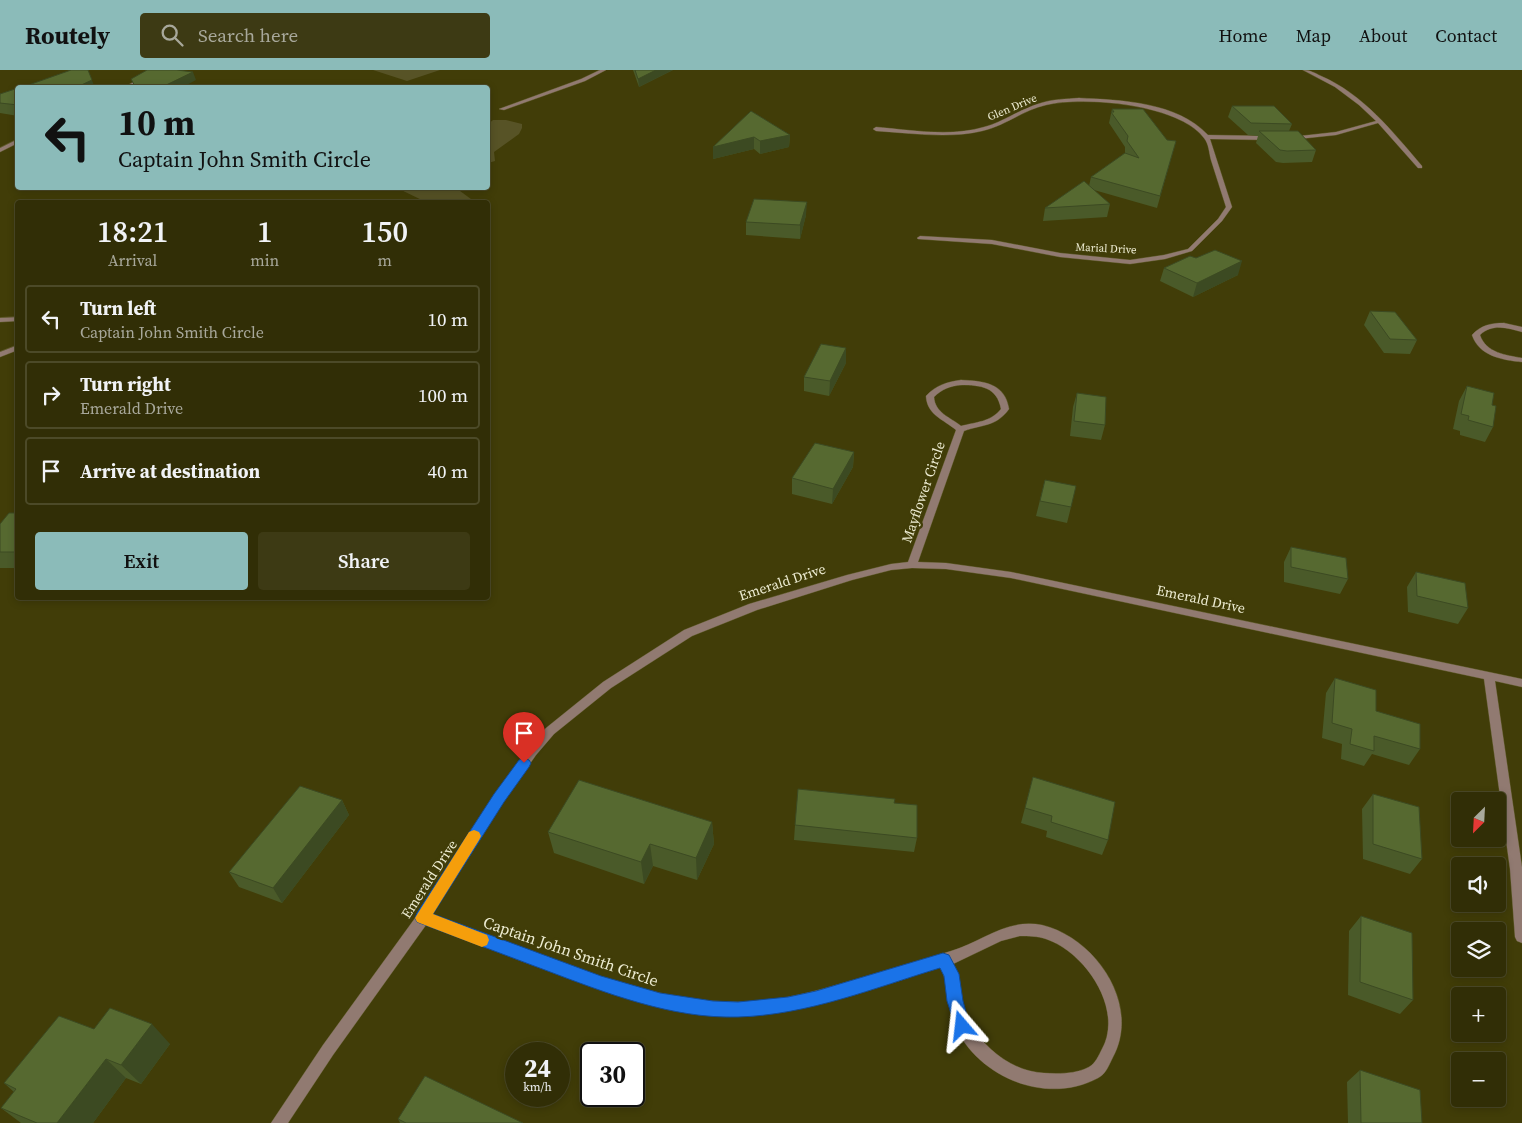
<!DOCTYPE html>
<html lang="en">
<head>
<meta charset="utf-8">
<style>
  :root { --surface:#312e06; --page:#3d3a14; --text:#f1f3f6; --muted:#a8a89b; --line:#4c4a28; --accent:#8bbbb9 }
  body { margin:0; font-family:"Source Serif 4",serif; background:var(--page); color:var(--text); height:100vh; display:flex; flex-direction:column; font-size:19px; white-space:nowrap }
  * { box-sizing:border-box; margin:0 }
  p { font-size:16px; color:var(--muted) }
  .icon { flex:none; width:28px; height:28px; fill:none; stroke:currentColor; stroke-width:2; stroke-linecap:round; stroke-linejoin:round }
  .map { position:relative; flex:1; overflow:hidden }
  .details { position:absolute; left:15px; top:130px; width:475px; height:400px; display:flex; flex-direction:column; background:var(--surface); border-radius:5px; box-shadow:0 2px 8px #0003,0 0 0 1px var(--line) }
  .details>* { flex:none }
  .top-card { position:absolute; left:15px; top:15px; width:475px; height:105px; border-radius:5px; box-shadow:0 2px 8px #0003,0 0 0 1px var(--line); background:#8bbbb9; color:#111; overflow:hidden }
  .needle { width:32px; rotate:204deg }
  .controls { position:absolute; left:1451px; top:722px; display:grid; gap:10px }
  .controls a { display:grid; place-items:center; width:55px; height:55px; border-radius:5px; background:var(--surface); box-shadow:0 2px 8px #0003,0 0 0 1px var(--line); font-size:25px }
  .speed { position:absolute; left:505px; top:972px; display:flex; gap:10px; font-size:25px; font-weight:700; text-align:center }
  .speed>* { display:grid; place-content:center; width:65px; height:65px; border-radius:50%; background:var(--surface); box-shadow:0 2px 8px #0003,0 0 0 1px var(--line); line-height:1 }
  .speed small { font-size:12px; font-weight:400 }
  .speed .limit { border:2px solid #111; border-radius:8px; background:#fff; color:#111 }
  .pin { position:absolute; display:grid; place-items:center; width:42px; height:42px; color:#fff; margin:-51px -21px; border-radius:50% 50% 50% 0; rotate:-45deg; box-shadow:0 0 5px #0007 }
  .pin .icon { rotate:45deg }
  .me { position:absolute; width:55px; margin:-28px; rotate:343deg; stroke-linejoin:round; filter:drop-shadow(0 0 4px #0008) }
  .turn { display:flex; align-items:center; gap:18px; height:105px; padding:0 20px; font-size:22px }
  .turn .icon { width:65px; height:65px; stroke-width:2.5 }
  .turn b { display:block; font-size:35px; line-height:42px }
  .eta { display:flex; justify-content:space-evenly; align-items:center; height:85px; text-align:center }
  .eta b { font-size:30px; font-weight:600; line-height:35px }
  .button { display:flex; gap:10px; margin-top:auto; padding:10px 20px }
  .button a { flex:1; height:58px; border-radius:5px; background:var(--accent); color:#111; font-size:20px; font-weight:600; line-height:58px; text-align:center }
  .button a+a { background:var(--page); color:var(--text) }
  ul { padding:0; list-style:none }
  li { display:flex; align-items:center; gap:15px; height:68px; margin:0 10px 8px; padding:0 10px; border:2px solid var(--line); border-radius:5px }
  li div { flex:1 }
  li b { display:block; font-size:19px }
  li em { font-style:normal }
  header { display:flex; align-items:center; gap:30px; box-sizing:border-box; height:70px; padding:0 25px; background:var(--accent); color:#111 }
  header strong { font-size:24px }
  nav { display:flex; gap:28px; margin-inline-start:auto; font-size:18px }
  .search { width:350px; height:45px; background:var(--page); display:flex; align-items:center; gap:12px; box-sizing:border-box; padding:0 18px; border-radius:5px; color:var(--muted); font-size:19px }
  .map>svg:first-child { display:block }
</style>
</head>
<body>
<header>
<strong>Routely</strong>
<div class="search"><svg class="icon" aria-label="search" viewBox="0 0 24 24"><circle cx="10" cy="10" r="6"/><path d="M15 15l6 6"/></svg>Search here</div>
<nav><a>Home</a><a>Map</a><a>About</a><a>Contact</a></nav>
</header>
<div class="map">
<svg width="1522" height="1053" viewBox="0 0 1522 1053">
  <rect width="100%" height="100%" fill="#413d08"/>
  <!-- green -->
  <path fill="#575326" d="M373 0H440L407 11Z
    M493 50H506L522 54V58L519 64 494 82 495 91 488 93V54Z
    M397 118H456L475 132H426Z"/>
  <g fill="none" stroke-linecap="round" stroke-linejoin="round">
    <!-- minor casing -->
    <g stroke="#5d5928" stroke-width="1">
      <path id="minor" d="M155 0H161L130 18H123Z
        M600 0H606L585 11 504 40 499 39 581 9Z
        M1303 0C1310 0 1315 3 1321 6 1363 24 1393 62 1422 96V98H1418L1378 53 1336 65 1289 70 1288 69 1291 67 1336 62 1376 51 1359 35 1335 17Z
        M1079 28C1122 30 1177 32 1208 65L1269 66 1272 68 1269 70 1210 69 1232 137 1222 151 1192 181 1165 189 1130 194 1060 187 992 174 918 169 917 168 920 166 992 170 1060 183 1130 190 1164 185 1188 179 1218 149 1226 137C1221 121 1216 106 1211 90 1209 83 1209 74 1204 68 1179 34 1084 26 1046 35 1023 40 1005 56 982 61 948 69 911 63 876 61L873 59 876 57C911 60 950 67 984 57 1004 52 1021 38 1041 33 1053 29 1066 29 1079 28Z
        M18 69V73L0 82V78Z
        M18 247V251L0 252V248Z
        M1504 253 1522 257V262C1508 258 1492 253 1480 265 1486 283 1506 285 1522 288V292C1502 290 1479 286 1472 265 1481 255 1491 253 1504 253Z
        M18 275V280L0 287V282Z
        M961 310C984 311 1005 313 1009 339 996 357 983 354 964 361L918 492 946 493 1011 502 1522 609V617L1495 611 1522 797V873L1517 871 1515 867 1510 799 1484 609 1011 508 946 499 912 498 891 500 852 510 757 540 692 566 611 618 554 664 536 685 503 732 432 845C465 858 499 869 532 882 609 911 688 940 771 930 806 925 840 914 874 904 900 896 926 889 951 881 982 872 1007 848 1042 855 1096 868 1141 935 1113 987 1109 995 1106 1004 1098 1008 1046 1036 977 1007 954 954 946 935 950 914 940 897 882 916 817 940 756 945 677 952 602 921 529 893 495 880 460 868 426 855L333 985 288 1053H271L323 975 418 844 495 724 528 679 546 658 603 612 684 560 749 534 847 505 891 494 908 492 956 360C943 349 927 345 926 326 936 315 947 312 961 310ZM961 315C981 315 997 317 1001 339 991 352 976 352 961 356 950 347 935 343 934 327 942 319 950 316 961 315ZM1020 866C1029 866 1037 866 1046 869 1085 882 1124 939 1102 979 1099 985 1095 994 1089 997 1076 1004 1058 1004 1044 1003 1011 1001 986 979 968 952 958 935 963 912 953 894L1001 871Z"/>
    </g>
    <!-- minor -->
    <use href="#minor" fill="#917a71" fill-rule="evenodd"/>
  </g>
  <!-- wall -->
  <path fill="#4a5a29" d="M633 0H673L639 17Z
    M18 18V46L0 43V24Z
    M1232 36 1292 54 1289 61 1316 80 1312 92 1283 93 1276 92 1256 73 1258 66 1248 65 1228 47Z
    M1112 39 1167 70 1176 71 1157 138 1094 120 1110 134 1107 147 1043 151 1045 138 1089 116 1091 107 1125 83V77L1109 53Z
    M751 41 790 65 789 77 760 84 754 79 713 89V77Z
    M806 145 800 169 746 165V152Z
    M1164 198 1238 205 1193 227 1160 211Z
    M1370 241 1417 270 1410 284 1384 283 1364 255Z
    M846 293 829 326 804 321V307Z
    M1467 316 1492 335 1493 357 1485 372 1460 365V361L1453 359 1459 331Z
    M1077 323 1105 355 1101 370 1070 366 1073 337Z
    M854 382 853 397 832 434 792 424V408Z
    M1045 410 1071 437 1067 453 1036 446Z
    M18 443V498H0V454Z
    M1291 477 1348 509 1340 524 1284 512V492Z
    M1416 502 1468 538 1458 554 1408 542 1407 517Z
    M1335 608 1376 641 1420 679 1409 695 1372 684 1364 696 1341 689 1342 674 1322 668 1326 623Z
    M1033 707 1108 770 1102 785 1046 767 1047 761 1021 753Z
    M1373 724 1422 789 1410 804 1363 789 1362 739Z
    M342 730 349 745 282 833 239 817 229 802Z
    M894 733 917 768 914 782 794 770 795 755Z
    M712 752 714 774 697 810 653 796 644 814 554 783 548 762Z
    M1361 846 1413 930 1400 944 1348 925 1349 861Z
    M94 959 170 974 141 1014 126 1008 93 1053H21L1 1038 14 1022 4 1013Z
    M1360 1000 1422 1053H1348L1347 1012Z
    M398 1049 523 1053H400Z"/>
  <!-- shaded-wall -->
  <path fill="#3c4a22" d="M88 0 95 18H75Z
    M656 0H673L639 17 638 9Z
    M193 2 196 10 181 18H160Z
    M790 65 789 77 760 84V71Z
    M754 67V79L713 89V77Z
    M807 132 806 145 800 169V155Z
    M1242 191 1238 205 1193 227 1197 213Z
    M846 278V293L829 326 830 311Z
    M854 382 853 397 832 434 833 419Z
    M342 730 349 745 282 833 273 818Z
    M712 752 714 774 697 810 696 788Z
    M650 774 653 796 644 814 641 792Z
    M152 954 170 974 141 1014 121 995Z
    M106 989 126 1008 93 1053H57Z"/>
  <!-- building -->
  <path fill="#566930" stroke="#3c4a22" d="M71 0H88L92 10 75 18H20Z
    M147 0H177L193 2 160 18H136L131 9Z
    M635 0H656L638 9Z
    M18 18V35L0 33V24Z
    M1232 36H1274L1292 54 1251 53Z
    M1112 39H1143L1167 70 1176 71 1160 126 1091 107 1125 83 1139 88 1127 71 1128 66 1111 42H1114Z
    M751 41 790 65 760 71 754 67 713 77Z
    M1259 61H1298L1316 80 1287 81 1280 80Z
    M1084 111 1110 134 1045 138Z
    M754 129 807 132 800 155 746 152Z
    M1215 180 1242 191 1197 213 1164 198 1190 186 1196 188Z
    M1370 241 1395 242 1417 270 1390 269Z
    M821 274 846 278 830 311 804 307Z
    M1467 316 1494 323 1492 335 1496 336 1493 357 1468 350 1469 346 1461 344Z
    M1077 323 1106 327 1105 355 1074 351Z
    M815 373 854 382 833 419 792 408Z
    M1045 410 1076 416 1071 437 1040 431Z
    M9 443H18V481L16 482H0V454Z
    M1291 477 1346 488 1348 509 1291 497Z
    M1416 502 1465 513 1468 538 1417 526Z
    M1335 608 1376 620V641L1420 654V679L1374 666V681L1350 674 1352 659 1332 653Z
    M1033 707 1115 732 1108 770 1051 752 1052 746 1025 738Z
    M579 710 712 752 696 788 650 774 641 792 548 762Z
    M300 716 342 730 273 818 229 802Z
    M798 719 895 729 894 733 917 735V768L795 755Z
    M1373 724 1419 737 1422 789 1373 774Z
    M1361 846 1412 863 1413 930 1360 912Z
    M110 938 152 954 121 995 106 989 57 1053H37L1 1038 16 1019 4 1013 59 946 94 959Z
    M1360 1000 1420 1020 1422 1053H1361Z
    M425 1006 523 1053H406L398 1049Z"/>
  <!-- route -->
  <path fill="#1a73e8" stroke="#114b97" d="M524 688 529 690 531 693 529 697 504 732 433 844 601 906 660 923 713 931 738 932 788 927 816 921 943 883 949 885 959 904 963 931 970 956 968 962 962 964 957 962 947 931 944 906 940 898C874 918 808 945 738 947 672 949 606 923 545 900 502 884 460 868 417 852L415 848 417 843 494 724 519 690Z"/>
  <!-- slow -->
  <path fill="#f59e0b" d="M474 760 479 762 481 766 479 770 433 844 487 865 489 870 487 875 482 877 417 852 415 848 469 762Z"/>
  <g text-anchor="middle" stroke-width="5" stroke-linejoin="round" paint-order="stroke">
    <!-- far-street labels -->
    <g font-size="11" fill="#edecd2" stroke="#413d08">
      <text transform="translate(1012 37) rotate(-23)" y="4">Glen Drive</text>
      <text transform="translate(1106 178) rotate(3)" y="4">Marial Drive</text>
    </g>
    <!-- street labels -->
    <g font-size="14" fill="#edecd2" stroke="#413d08">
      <text transform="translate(923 422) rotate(-71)" y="5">Mayflower Circle</text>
      <text transform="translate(782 512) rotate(-18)" y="5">Emerald Drive</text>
      <text transform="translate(1201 529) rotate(12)" y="5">Emerald Drive</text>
      <text transform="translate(429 809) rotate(-57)" y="5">Emerald Drive</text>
    </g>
    <!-- near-street labels -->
    <g font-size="16" fill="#edecd2" stroke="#413d08">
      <text transform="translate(571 881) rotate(19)" y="6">Captain John Smith Circle</text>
    </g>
  </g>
</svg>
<div class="controls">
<a><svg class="needle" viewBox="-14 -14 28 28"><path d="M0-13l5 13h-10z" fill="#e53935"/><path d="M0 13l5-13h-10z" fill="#a8a89b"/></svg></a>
<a><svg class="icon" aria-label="sound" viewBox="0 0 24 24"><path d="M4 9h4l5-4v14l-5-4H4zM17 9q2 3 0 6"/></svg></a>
<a><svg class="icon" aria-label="layers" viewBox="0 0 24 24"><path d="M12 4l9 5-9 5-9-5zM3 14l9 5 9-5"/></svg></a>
<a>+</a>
<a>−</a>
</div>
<div class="speed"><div>24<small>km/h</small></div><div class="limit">30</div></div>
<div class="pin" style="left:524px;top:693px;background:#d93025"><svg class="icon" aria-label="arrive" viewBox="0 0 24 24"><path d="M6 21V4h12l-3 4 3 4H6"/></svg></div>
<svg class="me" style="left:962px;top:956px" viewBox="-20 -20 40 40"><path d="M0-17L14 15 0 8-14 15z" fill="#1a73e8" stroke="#fff" stroke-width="4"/></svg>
<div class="top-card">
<div class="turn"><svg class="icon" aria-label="left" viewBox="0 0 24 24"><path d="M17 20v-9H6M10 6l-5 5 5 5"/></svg><div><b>10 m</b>Captain John Smith Circle</div></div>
</div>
<section class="details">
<div class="eta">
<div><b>18:21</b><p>Arrival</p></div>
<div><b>1</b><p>min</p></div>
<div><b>150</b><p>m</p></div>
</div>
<ul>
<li><svg class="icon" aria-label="left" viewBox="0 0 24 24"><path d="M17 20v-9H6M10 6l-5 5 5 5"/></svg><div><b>Turn left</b><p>Captain John Smith Circle</p></div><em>10 m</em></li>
<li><svg class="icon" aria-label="right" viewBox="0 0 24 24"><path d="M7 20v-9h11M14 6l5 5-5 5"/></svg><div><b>Turn right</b><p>Emerald Drive</p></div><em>100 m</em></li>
<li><svg class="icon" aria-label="arrive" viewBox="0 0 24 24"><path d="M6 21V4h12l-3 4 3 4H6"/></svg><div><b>Arrive at destination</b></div><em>40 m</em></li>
</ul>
<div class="button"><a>Exit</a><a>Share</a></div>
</section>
</div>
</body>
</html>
